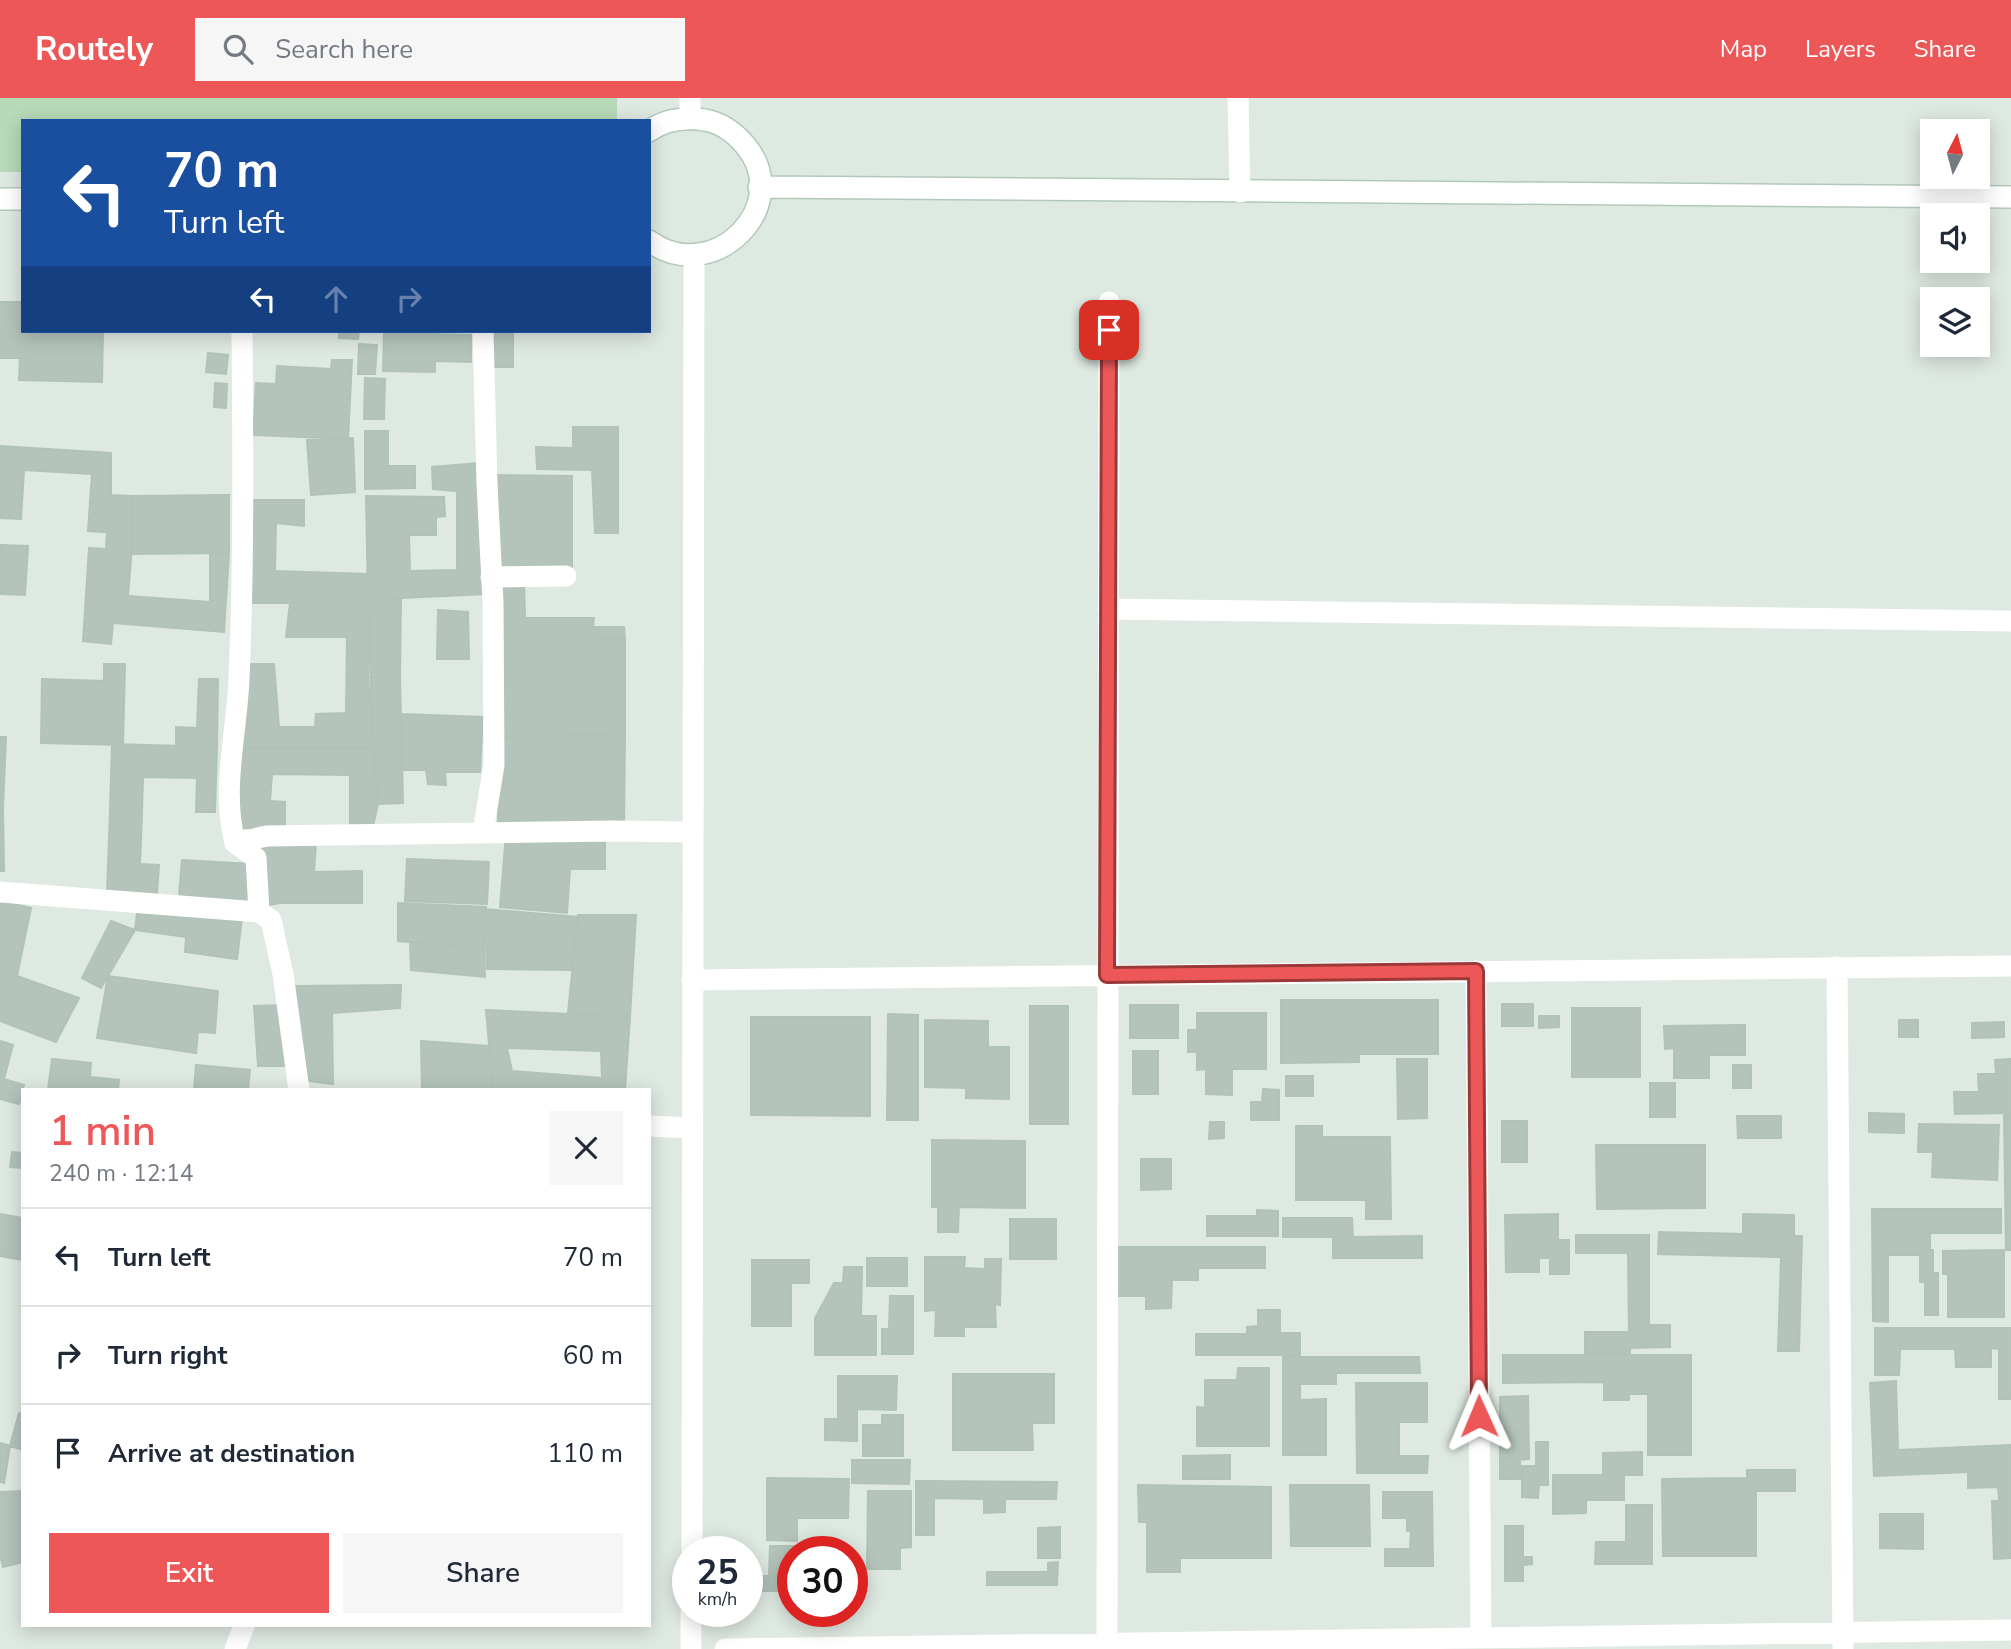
<!DOCTYPE html>
<html lang="en">
<head>
<meta charset="utf-8">
<style>
  :root { --surface:#fff; --page:#f6f6f7; --text:#1f2937; --muted:#747a83; --line:#e0e1e3; --accent:#ee5758 }
  body { margin:0; font-family:"Nunito Sans",sans-serif; background:var(--page); color:var(--text); height:100vh; display:flex; flex-direction:column; font-size:26px; white-space:nowrap }
  * { box-sizing:border-box; margin:0 }
  p { font-size:23px; color:var(--muted) }
  .icon { flex:none; width:38px; height:38px; fill:none; stroke:currentColor; stroke-width:2; stroke-linecap:round; stroke-linejoin:round }
  .map { position:relative; flex:1; overflow:hidden }
  .drawer { position:absolute; left:21px; top:990px; width:630px; height:539px; display:flex; flex-direction:column; background:var(--surface); border-radius:0px; box-shadow:0 4px 18px #0003 }
  .drawer>* { flex:none }
  .top-card { position:absolute; left:21px; top:21px; width:630px; height:214px; border-radius:0px; box-shadow:0 4px 18px #0003; background:#1a4fa0; color:#fff; overflow:hidden }
  .needle { width:46px; rotate:6deg }
  .buttons { position:absolute; left:1920px; top:21px; display:grid; gap:14px }
  .buttons a { display:grid; place-items:center; width:70px; height:70px; border-radius:0px; background:var(--surface); box-shadow:0 4px 18px #0003; font-size:35px }
  .speed { position:absolute; left:672px; top:1438px; display:flex; gap:14px; font-size:35px; font-weight:700; text-align:center }
  .speed>* { display:grid; place-content:center; width:91px; height:91px; border-radius:50%; background:var(--surface); box-shadow:0 4px 18px #0003; line-height:1 }
  .speed small { font-size:18px; font-weight:400 }
  .speed .limit { border:10px solid #d22; background:#fff; color:#111 }
  .pin { position:absolute; display:grid; place-items:center; width:60px; height:60px; color:#fff; margin:-30px; border-radius:14px; box-shadow:0 4px 10px #0006 }
  .me { position:absolute; width:77px; margin:-38px; rotate:359deg; stroke-linejoin:round; filter:drop-shadow(0 0 5px #0008) }
  .turn { display:flex; align-items:center; gap:24px; height:147px; padding:0 28px; font-size:32px }
  .turn .icon { width:91px; height:91px; stroke-width:2.5 }
  .turn b { display:block; font-size:49px; line-height:60px }
  .lanes { display:flex; align-items:center; height:66px; padding:0 28px; background:#0003; justify-content:center; gap:35px; direction:ltr }
  .lanes .off { opacity:.35 }
  .round { display:grid; place-items:center; flex:none; width:74px; height:74px; border-radius:0px; background:var(--page) }
  .headline { display:flex; align-items:center; justify-content:space-between; height:119px; padding:0 28px }
  h1 { font-size:42px; font-weight:600; line-height:52px; color:var(--accent) }
  .primary-button { display:flex; gap:14px; margin-top:auto; padding:14px 28px }
  .primary-button a { flex:1; height:80px; border-radius:0px; background:var(--accent); color:#fff; font-size:28px; font-weight:600; line-height:80px; text-align:center }
  .primary-button a+a { background:var(--page); color:var(--text) }
  ul { padding:0; list-style:none }
  li { display:flex; align-items:center; gap:21px; height:98px; padding:0 28px; border-top:2px solid var(--line) }
  li div { flex:1 }
  li b { display:block; font-size:26px }
  li em { font-style:normal }
  header { display:flex; align-items:center; gap:42px; box-sizing:border-box; height:98px; padding:0 35px; background:var(--accent); color:#fff }
  header strong { font-size:33px }
  nav { display:flex; gap:38px; margin-inline-start:auto; font-size:24px }
  .search { width:490px; height:63px; background:var(--page); display:flex; align-items:center; gap:18px; box-sizing:border-box; padding:0 24px; border-radius:0px; color:var(--muted); font-size:26px }
  .map>svg:first-child { display:block }
</style>
</head>
<body>
<header>
<strong>Routely</strong>
<div class="search"><svg class="icon" aria-label="search" viewBox="0 0 24 24"><circle cx="10" cy="10" r="6"/><path d="M15 15l6 6"/></svg>Search here</div>
<nav><a>Map</a><a>Layers</a><a>Share</a></nav>
</header>
<div class="map">
<svg width="2011" height="1551" viewBox="0 0 2011 1551">
  <rect width="100%" height="100%" fill="#dee9e1"/>
  <!-- green -->
  <path fill="#b7dab8" d="M0 0H617V23H23V74H0Z"/>
  <!-- building -->
  <path fill="#b4c4ba" stroke="#b1c2b7" stroke-width="2" fill-rule="evenodd" d="M0 204H23V233H103L102 284 19 282 20 260H0Z
    M339 233H359L358 241 339 240Z
    M492 233H513V269H492Z
    M384 235 471 237V264L435 263V274L383 273Z
    M359 246 377 247 375 276H358Z
    M208 255 228 257 226 276 206 274Z
    M332 262H352L348 341 253 337 256 285 276 286 277 268 331 271Z
    M365 280 385 281 384 321H364Z
    M215 285 227 286 226 310 214 309Z
    M573 329H618V435H595L592 372 537 371 536 349 573 350Z
    M365 333H388V368H415V390L365 391Z
    M353 340 355 394 311 397 307 342Z
    M0 348 111 355V397L132 398 133 436 88 433 92 376 24 372 21 421 0 420Z
    M479 365 487 496 401 500 368 504 366 398 444 399 445 418 436 419V437H409L410 473 457 472V393L433 391 432 369Z
    M489 377 572 378V471L493 473Z
    M229 397V455L131 456 132 398Z
    M248 402H304V428L276 425 275 473 368 476V504L244 505Z
    M107 434 133 436 128 498 210 504V455H229L224 534 113 525 111 546 83 543 89 450 106 451Z
    M0 447 28 448 25 497 0 496Z
    M497 484H524L525 520H594L593 529H624L625 541 496 538Z
    M401 500 400 579H368V504Z
    M368 504 373 650 240 649 249 566H274L279 629H315L316 616 346 615 347 539H286L290 505Z
    M438 512 468 514 469 561H437Z
    M496 538 625 541V636L499 639Z
    M104 566H125L123 647 41 645 42 581 104 583Z
    M368 579H400L403 705 378 706Z
    M199 581H218L217 649 176 648V629L197 630Z
    M401 616 483 619 480 674H445L446 687 428 686 426 672H402Z
    M625 636 624 728 498 730 499 639Z
    M0 639H6L3 710H0Z
    M112 646 217 649 215 714H196L197 680 143 679 142 715 110 714Z
    M374 649 378 706 373 728 350 727V677L272 676 270 703 285 704V730H239L241 651Z
    M0 710H3L4 773H0Z
    M110 714 142 715 140 766 159 767 157 796 107 794Z
    M506 736 605 737V771H570L567 815 500 809Z
    M316 745 314 774 362 773V805H280L263 808 261 748Z
    M407 761 489 764 487 806 405 803Z
    M182 762 251 766 249 804 179 797Z
    M0 803 31 810 17 878 79 900 56 944 0 923Z
    M398 805 486 809 484 850 398 843Z
    M138 807 242 820 237 861 185 854 186 839 135 832Z
    M485 811 578 819 571 872 487 871Z
    M578 817H636L630 919 568 915Z
    M111 823 135 832 101 890 82 880Z
    M410 844 484 850 485 879 411 872Z
    M108 878 218 893 215 935 198 934 196 955 97 940Z
    M401 887 400 910 332 915 333 986 302 982 296 888Z
    M1281 902H1438V956H1359V964L1281 965Z
    M1502 906H1533V928H1502Z
    M283 907 290 968H258L254 908Z
    M1130 907H1178V940H1130Z
    M1030 908H1068V1026H1030Z
    M1572 910H1640V979H1572Z
    M486 912 630 919 625 992H493ZM507 950 601 953 602 980 512 973Z
    M1197 915H1266V971H1232V997L1206 996V971L1197 972V954H1188V932H1197Z
    M888 916 918 917V1022H887Z
    M1539 918H1559V929L1539 930Z
    M751 919H870V1018L751 1017Z
    M925 922 988 923V949H1009V1001L966 1000V990L925 989Z
    M1899 922H1918V939H1899Z
    M2004 924V939L1972 940V925Z
    M1745 927V957H1709V980H1674V950L1665 951 1664 928Z
    M0 943 13 947 4 981 24 987 19 1006 0 1001Z
    M421 943 489 948 493 992H422Z
    M1133 953H1158V996H1133Z
    M52 961 91 965 90 979 119 982 118 992H48Z
    M1397 961H1427V1020L1398 1021Z
    M2011 961V1015L1955 1016 1954 994H1979L1978 976H1996L1995 962Z
    M196 967 250 972 248 992H194Z
    M1733 967H1751V990H1733Z
    M1286 978H1313V998H1286Z
    M1650 985H1675V1019H1650Z
    M1263 991 1279 992V1022H1251V1004H1262Z
    M1869 1015 1904 1016V1035L1869 1034Z
    M2004 1016H2011V1152H2006Z
    M1737 1018H1781V1040H1738Z
    M1502 1023H1527V1064H1502Z
    M1210 1024H1224V1040L1209 1041Z
    M1919 1026 1999 1027 1997 1082 1932 1079 1933 1054H1918Z
    M1296 1028H1322V1039H1390L1391 1121H1366V1102H1296Z
    M932 1042 1025 1043V1110L959 1109 958 1134H938V1109H932Z
    M1596 1047H1705V1110L1597 1111Z
    M12 1054 23 1055V1070L10 1069Z
    M1141 1061H1171V1091L1141 1092Z
    M1872 1111H2001V1135H1930V1152H1933V1175H1938V1217H1925V1184H1920V1157H1888V1224L1873 1223Z
    M1257 1112 1278 1113V1138H1207V1118H1257Z
    M0 1116 23 1120V1162L0 1158Z
    M1558 1116V1142H1569V1176H1550V1160H1539V1174H1506L1505 1117Z
    M1743 1116 1794 1117V1138H1802L1799 1253H1778L1781 1159 1658 1156 1659 1134 1743 1136Z
    M1283 1120H1352L1353 1139 1422 1138V1160H1333V1139H1283Z
    M1010 1121H1056V1161H1010Z
    M1576 1137H1649V1227H1670V1249L1630 1250V1255H1585V1234H1629L1628 1155H1576Z
    M1117 1149H1265V1170H1198V1182H1172L1171 1210 1146 1211V1198H1117Z
    M2004 1152V1219H1948V1176H1943V1153Z
    M925 1159H965L964 1170 985 1171V1161H1001L1000 1207 995 1206 996 1229H964V1238H935L936 1212 925 1213Z
    M867 1160H907V1188H867Z
    M752 1162H809V1185H791V1228H752Z
    M844 1169H862L861 1218H876V1257H815V1220L834 1185H843Z
    M890 1198H913V1256H882V1231H889Z
    M1258 1212H1280V1235H1300V1257H1196V1236H1247V1229L1258 1228Z
    M1875 1230H2011V1301H1999V1251L1991 1250V1269H1956L1955 1251H1900L1899 1277H1875Z
    M1503 1257H1691V1357H1648V1296H1629V1302H1604V1284L1503 1285Z
    M1283 1259H1419L1420 1275H1336V1286H1300V1302L1326 1301V1357H1283Z
    M1238 1270H1269V1348H1197V1309L1205 1310V1282H1237Z
    M953 1276H1054V1325H1032L1033 1352H953Z
    M838 1278H897L896 1312 857 1311V1343L825 1342V1321H838Z
    M1896 1283 1898 1352 2011 1347V1460L1994 1461 1992 1403H1999L1998 1389 1968 1390V1374L1874 1378 1870 1285Z
    M1356 1285H1427V1324H1399V1358H1428L1427 1375H1357Z
    M1528 1298 1529 1361 1520 1362V1381H1500V1299Z
    M19 1315 23 1316V1352L10 1348Z
    M882 1317H903V1358H863V1327H882Z
    M1536 1344H1548V1387H1539L1538 1400 1522 1399V1368H1536Z
    M0 1345 10 1348 4 1385 0 1384Z
    M1642 1354V1377H1624V1402H1586V1415L1553 1416V1377H1603V1355Z
    M1230 1357V1381H1183V1358Z
    M852 1362H910L909 1386 852 1385Z
    M1747 1372H1795V1393H1756V1458H1663L1662 1381 1747 1380Z
    M767 1380 849 1381 848 1420H797V1443L767 1442Z
    M916 1383 1057 1384 1056 1401H1005V1414L984 1415V1401L934 1400V1437H916Z
    M1138 1387 1271 1389V1460H1180V1474H1147V1424H1139Z
    M1290 1387H1369L1370 1448H1291Z
    M23 1393V1464L3 1469 0 1457V1394Z
    M868 1393H911V1449L900 1450V1471H867Z
    M1383 1394H1432L1433 1468H1385V1451H1410L1411 1433H1407V1420H1383Z
    M1626 1407H1652V1466H1595L1596 1444H1626Z
    M1880 1416H1923V1451L1880 1450Z
    M1505 1428H1523V1459H1532V1466L1523 1467V1483H1505Z
    M1060 1429V1460H1038V1430Z
    M770 1448H830V1454H793V1493H751V1478H769Z
    M1058 1464 1057 1487H987V1474H1048V1465Z"/>
  <g fill="none" stroke-linecap="round" stroke-linejoin="round">
    <!-- secondary casing -->
    <g stroke="#b2c9ba" stroke-width="24">
      <path id="secondary" d="M649 33C666 21 685 19 705 22 722 25 734 34 745 47 796 107 713 190 649 143
        M759 89 2011 99
        M0 101H23"/>
    </g>
    <!-- street -->
    <path stroke="#fff" stroke-width="21" d="M1238 0 1240 94
      M690 20V0
      M242 233C243 349 244 464 239 580 237 635 221 691 235 745L256 760 259 814 271 822 283 876 299 992
      M491 479 566 478
      M1108 511 2011 523
      M483 734 494 667 493 504 487 386 483 233
      M235 745 267 738 612 733 692 734
      M0 794 259 814
      M1837 869 1843 1551
      M1476 873 1481 1551
      M692 882 2011 868
      M649 1028 692 1030
      M692 1454 694 158
      M235 1551 244 1528
      M691 1551V1514
      M725 1551 2011 1532
      M1107 1551 1109 204"/>
    <!-- secondary -->
    <use href="#secondary" stroke="#fff" stroke-width="21"/>
  </g>
  <g fill="none" stroke-linecap="round" stroke-linejoin="round">
    <!-- route casing -->
    <g stroke="#9b3939" stroke-width="18">
      <path id="route" d="M1109 232 1107 877 1476 873 1479 1318"/>
    </g>
    <!-- route -->
    <use href="#route" stroke="#ee5758" stroke-width="12"/>
  </g>
</svg>
<div class="buttons">
<a><svg class="needle" viewBox="-14 -14 28 28"><path d="M0-13l5 13h-10z" fill="#e53935"/><path d="M0 13l5-13h-10z" fill="#747a83"/></svg></a>
<a><svg class="icon" aria-label="sound" viewBox="0 0 24 24"><path d="M4 9h4l5-4v14l-5-4H4zM17 9q2 3 0 6"/></svg></a>
<a><svg class="icon" aria-label="layers" viewBox="0 0 24 24"><path d="M12 4l9 5-9 5-9-5zM3 14l9 5 9-5"/></svg></a>
</div>
<div class="speed"><div>25<small>km/h</small></div><div class="limit">30</div></div>
<div class="pin" style="left:1109px;top:232px;background:#d93025"><svg class="icon" aria-label="arrive" viewBox="0 0 24 24"><path d="M6 21V4h12l-3 4 3 4H6"/></svg></div>
<svg class="me" style="left:1479px;top:1318px" viewBox="-20 -20 40 40"><path d="M0-17L14 15 0 8-14 15z" fill="#ee5758" stroke="#fff" stroke-width="4"/></svg>
<div class="top-card">
<div class="turn"><svg class="icon" aria-label="left" viewBox="0 0 24 24"><path d="M17 20v-9H6M10 6l-5 5 5 5"/></svg><div><b>70 m</b>Turn left</div></div>
<div class="lanes"><svg class="icon" aria-label="left" viewBox="0 0 24 24"><path d="M17 20v-9H6M10 6l-5 5 5 5"/></svg><svg class="icon off" aria-label="ahead" viewBox="0 0 24 24"><path d="M12 20V5M6 11l6-6 6 6"/></svg><svg class="icon off" aria-label="right" viewBox="0 0 24 24"><path d="M7 20v-9h11M14 6l5 5-5 5"/></svg></div>
</div>
<section class="drawer">
<div class="headline"><div><h1>1 min</h1><p>240 m · 12:14</p></div><a class="round"><svg class="icon" aria-label="close" viewBox="0 0 24 24"><path d="M6 6l12 12M18 6L6 18"/></svg></a></div>
<ul>
<li><svg class="icon" aria-label="left" viewBox="0 0 24 24"><path d="M17 20v-9H6M10 6l-5 5 5 5"/></svg><div><b>Turn left</b></div><em>70 m</em></li>
<li><svg class="icon" aria-label="right" viewBox="0 0 24 24"><path d="M7 20v-9h11M14 6l5 5-5 5"/></svg><div><b>Turn right</b></div><em>60 m</em></li>
<li><svg class="icon" aria-label="arrive" viewBox="0 0 24 24"><path d="M6 21V4h12l-3 4 3 4H6"/></svg><div><b>Arrive at destination</b></div><em>110 m</em></li>
</ul>
<div class="primary-button"><a>Exit</a><a>Share</a></div>
</section>
</div>
</body>
</html>
